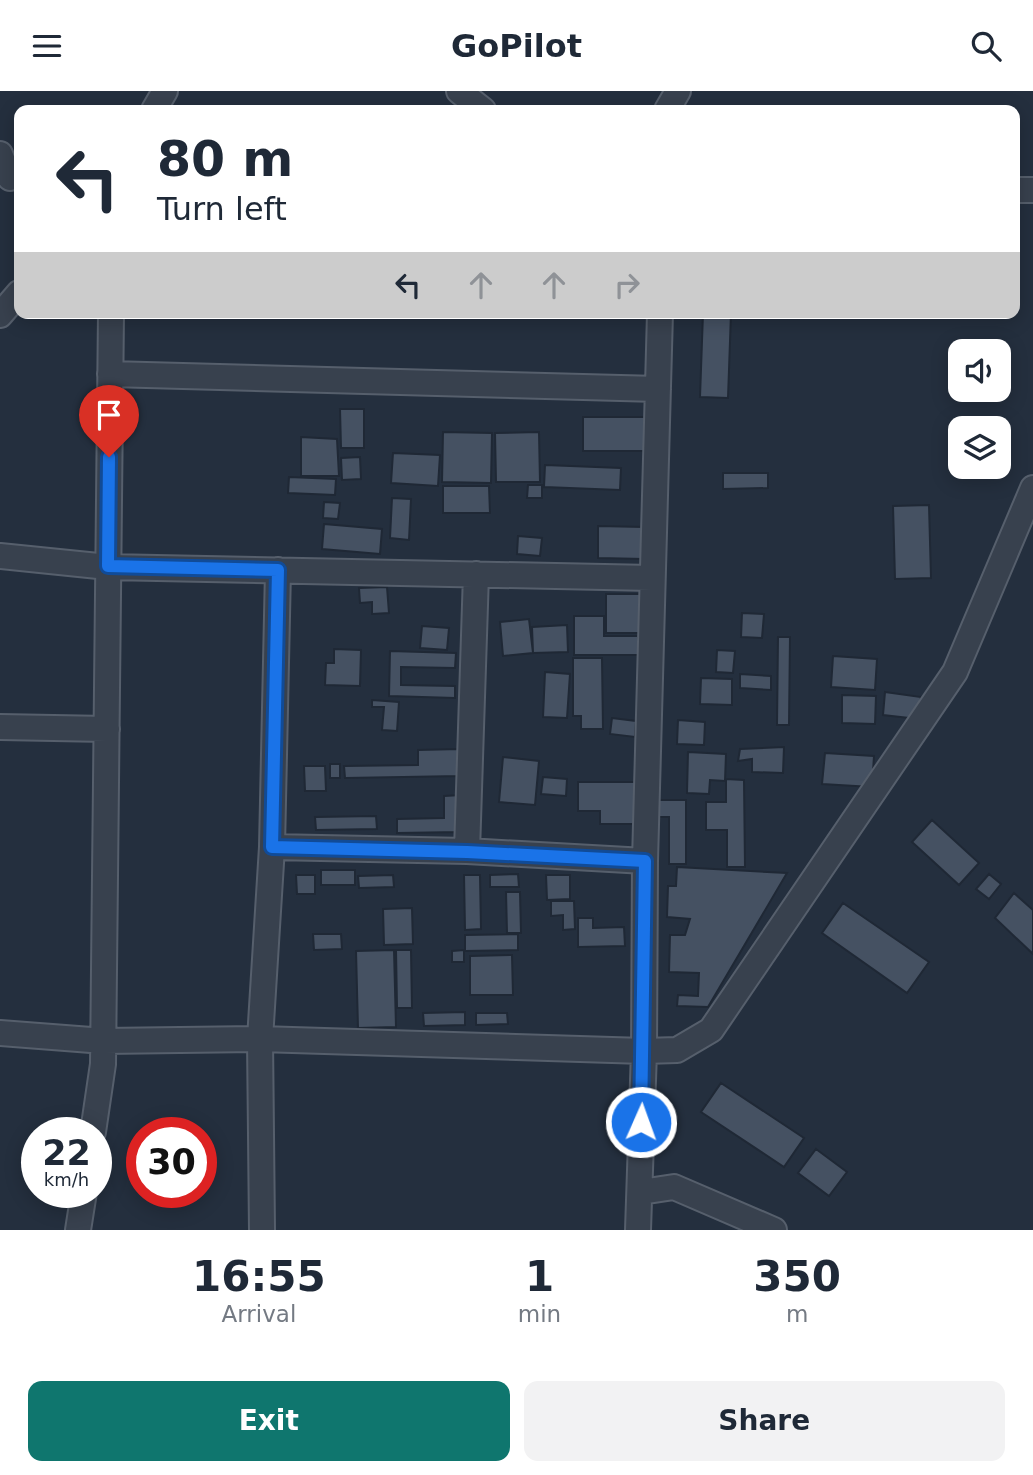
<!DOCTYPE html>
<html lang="en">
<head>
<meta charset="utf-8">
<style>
  :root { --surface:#fff; --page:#f2f2f3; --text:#1f2937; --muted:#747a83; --accent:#0f766e }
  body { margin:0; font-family:"DejaVu Sans",sans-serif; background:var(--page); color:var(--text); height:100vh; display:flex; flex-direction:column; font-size:26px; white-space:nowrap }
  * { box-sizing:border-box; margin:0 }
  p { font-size:23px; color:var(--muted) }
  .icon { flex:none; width:38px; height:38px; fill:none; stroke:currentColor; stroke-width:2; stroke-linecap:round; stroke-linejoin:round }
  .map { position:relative; height:1139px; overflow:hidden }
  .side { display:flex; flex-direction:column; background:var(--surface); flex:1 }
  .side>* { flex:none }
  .hud { position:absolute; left:14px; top:14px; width:1006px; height:214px; border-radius:14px; box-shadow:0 4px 18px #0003; background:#fff; color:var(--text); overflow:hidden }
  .buttons { position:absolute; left:948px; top:248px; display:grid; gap:14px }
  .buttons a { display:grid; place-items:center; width:63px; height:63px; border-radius:14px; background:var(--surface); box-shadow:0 4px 18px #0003; font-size:35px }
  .speed { position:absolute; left:21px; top:1026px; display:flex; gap:14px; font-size:35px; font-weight:700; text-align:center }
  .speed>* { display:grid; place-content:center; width:91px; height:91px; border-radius:50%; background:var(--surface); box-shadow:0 4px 18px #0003; line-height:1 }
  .speed small { font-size:18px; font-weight:400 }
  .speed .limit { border:10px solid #d22; background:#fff; color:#111 }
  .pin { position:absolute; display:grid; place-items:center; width:60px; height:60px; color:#fff; margin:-72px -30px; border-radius:50% 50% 50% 0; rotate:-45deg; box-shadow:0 0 7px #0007 }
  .pin .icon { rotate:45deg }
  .me { position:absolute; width:77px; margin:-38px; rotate:2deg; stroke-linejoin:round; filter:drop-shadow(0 0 5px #0008) }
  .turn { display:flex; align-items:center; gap:24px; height:147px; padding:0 28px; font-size:32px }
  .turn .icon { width:91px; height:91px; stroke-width:2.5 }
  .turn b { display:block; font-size:49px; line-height:60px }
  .lanes { display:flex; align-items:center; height:66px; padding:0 28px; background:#0003; justify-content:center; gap:35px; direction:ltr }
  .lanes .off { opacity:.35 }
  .eta { display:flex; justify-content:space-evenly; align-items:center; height:119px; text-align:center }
  .eta b { font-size:42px; font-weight:700; line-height:49px }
  .action { display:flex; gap:14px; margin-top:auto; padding:14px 28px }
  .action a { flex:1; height:80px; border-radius:14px; background:var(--accent); color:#fff; font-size:28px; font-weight:700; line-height:80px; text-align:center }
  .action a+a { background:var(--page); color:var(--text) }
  header { display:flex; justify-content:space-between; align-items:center; height:91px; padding:0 28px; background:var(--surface); font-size:32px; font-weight:700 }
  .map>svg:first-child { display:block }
</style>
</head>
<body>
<header><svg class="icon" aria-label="menu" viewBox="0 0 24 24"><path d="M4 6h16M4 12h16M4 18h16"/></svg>GoPilot<svg class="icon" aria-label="search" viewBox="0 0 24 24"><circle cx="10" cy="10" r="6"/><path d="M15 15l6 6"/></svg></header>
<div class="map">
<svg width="1033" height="1139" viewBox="0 0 1033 1139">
  <rect width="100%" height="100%" fill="#242f3e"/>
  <!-- building -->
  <path fill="#455162" stroke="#1f2835" stroke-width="2" d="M703 222H731L728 307 700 306Z
    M819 222H876V227Z
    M340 318H364V357H341Z
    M583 326H646L647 360H583Z
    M443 341 492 342 491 392 442 391Z
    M539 341 540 391H496L495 342Z
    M301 346 337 348 339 385H301Z
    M393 362 440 364 438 395 391 392Z
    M360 366 361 388 342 389 341 367Z
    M545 374 621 377 620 399 544 396Z
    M723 382H768V397L723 398Z
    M289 386 336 388 335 404 288 402Z
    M528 394H542V407H527Z
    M443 395H489L490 422H443Z
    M392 407 411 408 409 449 390 447Z
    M324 411 340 412 338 428 323 427Z
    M929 414 931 487 895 488 893 415Z
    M324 433 382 438 380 463 322 458Z
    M598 435 644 436V468L598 467Z
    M518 445 542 447 540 465 517 463Z
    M387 496 389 522 372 523V511L360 512 359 497Z
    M606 503H644V542H606Z
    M742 522 764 523 762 547 741 546Z
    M574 525H604V545H638V564H574Z
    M529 528 533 562 503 565 500 531Z
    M567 534 568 561 533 562 532 536Z
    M422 535 449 537 447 559 420 557Z
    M778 546H790L789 634H777Z
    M334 558 361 559 360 595 325 594 326 572H334Z
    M717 559 735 560 733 582 716 581Z
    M390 560 456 562 455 577 401 576V594L455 595V607L389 605Z
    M833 565 877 568 875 599 831 596Z
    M573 567H602L603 638H581V625H573Z
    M545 581 570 583 567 627 543 626Z
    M740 583 771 585V599L740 597Z
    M701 587 732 588V614L700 613Z
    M885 601 921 606 918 628 883 624Z
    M842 604 876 605 875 633 842 632Z
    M372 609 399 611 397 640 382 639 384 616H372Z
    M612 627 636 630 635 646 610 643Z
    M678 629 705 631 704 654 677 653Z
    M784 656 783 682 752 681V668L738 670 740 658Z
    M460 658 461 685 345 687 344 675 418 674V659Z
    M688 661 726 663 725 690 710 689 709 703 687 702Z
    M825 662 874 665 872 696 822 693Z
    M503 666 539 670 535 714 499 711Z
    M330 673H340V687H330Z
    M304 675H325L326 700H305Z
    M543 686 567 688 566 705 541 703Z
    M726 688 744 689 745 776H727V739H706V711H726Z
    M578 691H636V733H600V720H578Z
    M461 704V741L397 742V728L444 727V705Z
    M659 709H686V773H669V726H659Z
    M376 725 377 738 316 739 315 726Z
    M932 729 979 772 959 794 912 751Z
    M677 776 787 782 708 916 677 915 678 904 698 905 699 882 669 881 670 844H685L690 828 667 826 668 795H676Z
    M321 779H355V794H321Z
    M518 783 519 796H490V784Z
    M989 783 1001 793 989 808 976 798Z
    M296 784H315V803H297Z
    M393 784 394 796 359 797 358 785Z
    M464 784H480L481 838 465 839Z
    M546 784H570V808L547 809Z
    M506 801H520L521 842H507Z
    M1014 802 1033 819V863L995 827Z
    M551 810H574L575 838 563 839V824L551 825Z
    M843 812 929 871 907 902 822 842Z
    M412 817 413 853 384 854 383 818Z
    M578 827H593V837L624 836 625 855 578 856Z
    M313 843H341L342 858 314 859Z
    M518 843V859L465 860V844Z
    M394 859 396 936 358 937 356 860Z
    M396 859H411L412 917H397Z
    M464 859V871H452V860Z
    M512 864 513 904H470V865Z
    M465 921V934L424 935 423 922Z
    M476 922H507L508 933 476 934Z
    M721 992 804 1047 784 1076 701 1021Z
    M816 1058 847 1081 829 1105 798 1082Z"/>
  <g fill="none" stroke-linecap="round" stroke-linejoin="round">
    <!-- minor casing -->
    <g stroke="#565f6c" stroke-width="28">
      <path id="minor" d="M459 0 483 19
        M154 19 165 0
        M667 19 678 0
        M0 63 10 87
        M1015 99H1033
        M0 224 19 202
        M110 283 658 298
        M0 465 108 476 652 487
        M278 479 272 756 467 760 645 770
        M0 636 107 638
        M467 760 476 483
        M0 942 104 950 260 948 644 960 645 770 660 222
        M93 1041 103 973 111 222
        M641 1101 674 1096 774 1139
        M78 1139 84 1101
        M262 1139 260 948 272 756
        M638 1139 644 960 677 959 711 939 955 581 1033 397"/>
    </g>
    <!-- minor -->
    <use href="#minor" stroke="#38414e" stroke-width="24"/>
  </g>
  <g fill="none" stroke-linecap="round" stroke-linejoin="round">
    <!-- route casing -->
    <g stroke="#114b97" stroke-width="18">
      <path id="route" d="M109 366 108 475 278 479 272 756 467 761 645 770 641 1031"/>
    </g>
    <!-- route -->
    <use href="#route" stroke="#1a73e8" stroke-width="12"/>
  </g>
</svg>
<div class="buttons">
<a><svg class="icon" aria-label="sound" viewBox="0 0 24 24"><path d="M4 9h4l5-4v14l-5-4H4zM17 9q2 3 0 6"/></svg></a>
<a><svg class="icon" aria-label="layers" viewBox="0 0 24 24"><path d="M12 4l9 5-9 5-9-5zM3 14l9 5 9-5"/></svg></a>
</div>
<div class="speed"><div>22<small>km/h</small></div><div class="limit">30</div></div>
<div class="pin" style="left:109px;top:366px;background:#d93025"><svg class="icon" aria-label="arrive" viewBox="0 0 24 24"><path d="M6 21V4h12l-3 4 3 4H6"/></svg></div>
<svg class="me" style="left:641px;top:1031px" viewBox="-20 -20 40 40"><circle r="17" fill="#1a73e8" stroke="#fff" stroke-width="3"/><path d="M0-11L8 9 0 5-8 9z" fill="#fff"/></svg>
<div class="hud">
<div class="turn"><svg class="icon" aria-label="left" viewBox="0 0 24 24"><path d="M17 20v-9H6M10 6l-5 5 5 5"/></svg><div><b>80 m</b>Turn left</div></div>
<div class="lanes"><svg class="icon" aria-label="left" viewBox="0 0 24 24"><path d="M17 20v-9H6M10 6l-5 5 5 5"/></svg><svg class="icon off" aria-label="ahead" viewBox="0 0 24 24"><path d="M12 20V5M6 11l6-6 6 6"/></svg><svg class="icon off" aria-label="ahead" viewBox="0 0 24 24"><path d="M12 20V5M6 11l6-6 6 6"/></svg><svg class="icon off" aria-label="right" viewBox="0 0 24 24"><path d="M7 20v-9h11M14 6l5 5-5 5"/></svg></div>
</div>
</div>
<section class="side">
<div class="eta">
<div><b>16:55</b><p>Arrival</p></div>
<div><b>1</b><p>min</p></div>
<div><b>350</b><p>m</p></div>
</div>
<div class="action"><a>Exit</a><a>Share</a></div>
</section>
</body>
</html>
